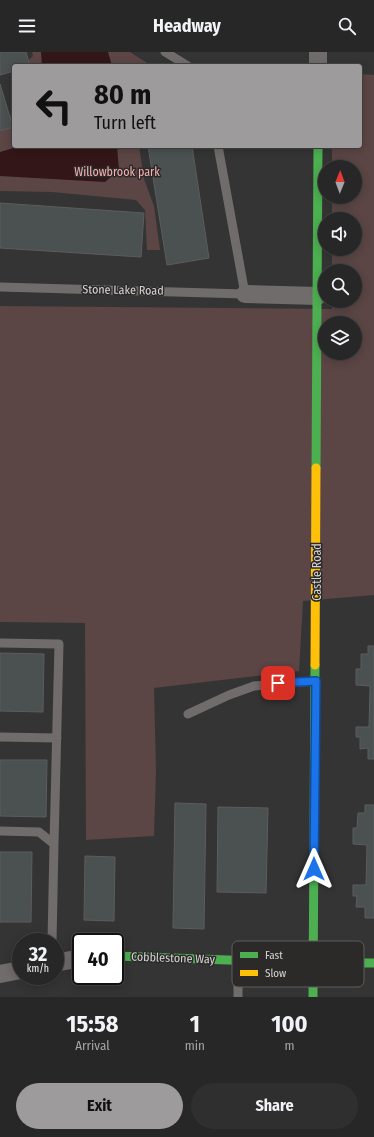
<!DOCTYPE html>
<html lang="en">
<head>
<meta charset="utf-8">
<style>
  :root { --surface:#282727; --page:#302f2f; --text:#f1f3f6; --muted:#a5a5a7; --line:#444; --accent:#9d9b9b }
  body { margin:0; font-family:"Fira Sans Condensed",sans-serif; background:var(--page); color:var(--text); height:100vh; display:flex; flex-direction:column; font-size:15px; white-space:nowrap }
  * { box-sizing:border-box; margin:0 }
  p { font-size:13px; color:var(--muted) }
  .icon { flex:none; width:22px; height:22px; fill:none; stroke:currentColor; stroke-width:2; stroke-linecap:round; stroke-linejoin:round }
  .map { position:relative; height:945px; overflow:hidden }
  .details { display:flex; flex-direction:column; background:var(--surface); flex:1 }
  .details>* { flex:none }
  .guide { position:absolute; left:12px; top:12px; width:350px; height:84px; border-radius:4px; box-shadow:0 2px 10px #0003,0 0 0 1px var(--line); background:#9d9b9b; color:#111; overflow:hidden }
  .needle { width:26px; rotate:1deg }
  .buttons { position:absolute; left:318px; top:108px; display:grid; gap:8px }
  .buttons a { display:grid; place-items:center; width:44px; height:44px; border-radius:50%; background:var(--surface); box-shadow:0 2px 10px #0003,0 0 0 1px var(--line); font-size:20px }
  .speed { position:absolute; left:12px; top:881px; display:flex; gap:8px; font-size:20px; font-weight:700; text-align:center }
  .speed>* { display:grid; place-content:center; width:52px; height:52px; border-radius:50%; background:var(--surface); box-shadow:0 2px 10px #0003,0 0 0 1px var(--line); line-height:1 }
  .speed small { font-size:10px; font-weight:400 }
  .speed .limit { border:2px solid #111; border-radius:6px; background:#fff; color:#111 }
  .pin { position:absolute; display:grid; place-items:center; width:34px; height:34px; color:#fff; margin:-17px; border-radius:8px; box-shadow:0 2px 6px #0006 }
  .me { position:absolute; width:44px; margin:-22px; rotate:0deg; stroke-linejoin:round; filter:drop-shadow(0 0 3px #0008) }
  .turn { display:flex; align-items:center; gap:14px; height:84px; padding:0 16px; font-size:18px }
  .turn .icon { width:52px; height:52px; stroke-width:2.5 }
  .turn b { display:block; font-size:28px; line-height:34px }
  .eta { display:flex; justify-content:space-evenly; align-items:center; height:68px; text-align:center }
  .eta b { font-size:24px; font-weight:700; line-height:28px }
  .action { display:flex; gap:8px; margin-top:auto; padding:8px 16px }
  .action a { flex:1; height:46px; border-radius:24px; background:var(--accent); color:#111; font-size:16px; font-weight:700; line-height:46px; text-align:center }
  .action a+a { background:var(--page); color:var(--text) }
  header { display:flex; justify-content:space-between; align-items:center; height:52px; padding:0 16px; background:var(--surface); font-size:18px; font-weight:700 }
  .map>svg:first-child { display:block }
</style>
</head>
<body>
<header><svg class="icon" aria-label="menu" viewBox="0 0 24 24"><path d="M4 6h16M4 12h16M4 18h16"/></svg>Headway<svg class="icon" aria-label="search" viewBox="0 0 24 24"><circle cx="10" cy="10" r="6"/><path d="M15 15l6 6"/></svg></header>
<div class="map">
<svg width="374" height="945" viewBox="0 0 374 945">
  <rect width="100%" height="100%" fill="#353434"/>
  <!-- green -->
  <path fill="#5b4545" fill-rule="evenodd" d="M32 0H130L152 14H22L33 4Z
    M360 22 374 23V543L303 549 299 619 154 636 156 718 154 784 86 788 85 571 0 570V254L332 257V249H355V219H332V197H355V167H332V145H355V115H332V94H360ZM325 271H355V301H325Z
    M14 58V94H139L144 127 154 154 160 198H147L145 158 136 148 52 140 0 139V80Z"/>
  <!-- water -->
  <path fill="#331618" d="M41 0H108L112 14H42Z
    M20 94H117L119 118 105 130 0 124V100Z"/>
  <!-- building -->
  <path fill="#4a5150" stroke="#5c5d5c" d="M3 0H26L30 14H14V19L0 23V1Z
    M0 32 13 75 0 79Z
    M148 94H192L209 206 167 213Z
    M0 151 144 161 141 205 0 196Z
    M368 594H374V707H368V696L360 697V685H356V675H369L370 634 356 633V617H361V602H368Z
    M0 601 44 602 43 660 0 659Z
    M0 708H47L46 765 0 764Z
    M175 751 206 752 204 877 173 876Z
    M365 753H374V866H365V855H356L357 844H353V833H366L367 793 353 792V776H357L358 761H365Z
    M218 755 268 756 266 841 217 840Z
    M0 800H32L31 870H0Z
    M85 804 115 805 114 869 84 868Z"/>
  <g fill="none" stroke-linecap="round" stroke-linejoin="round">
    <!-- lane -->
    <path stroke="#716c6c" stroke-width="9" d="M165 0 188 14
      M0 235 245 242 218 94
      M0 591 59 592 54 792
      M188 662 229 643 254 634 315 629
      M0 685 57 686
      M0 779 39 780 54 792 52 890
      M238 945V909"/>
    <!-- street -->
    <path stroke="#716c6c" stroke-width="18" d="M318 0V14
      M245 242 318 244
      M55 911 81 906
      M0 922 21 918"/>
    <!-- fast -->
    <path stroke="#4caf50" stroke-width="9" d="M316 416 318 94
      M115 904 314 911H374
      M313 945 315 613"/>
    <!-- slow -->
    <path stroke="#ffc107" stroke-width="9" d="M315 613 316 416"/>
  </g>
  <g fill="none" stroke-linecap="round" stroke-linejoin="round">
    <!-- route casing -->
    <g stroke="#114b97" stroke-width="10">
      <path id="route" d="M278 631 316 629 314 817"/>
    </g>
    <!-- route -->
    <use href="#route" stroke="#1a73e8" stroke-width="7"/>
  </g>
  <g text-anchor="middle" stroke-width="3" stroke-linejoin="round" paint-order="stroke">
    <!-- park labels -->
    <g font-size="12" fill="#f7b1b3" stroke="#2c2929">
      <text x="117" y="124">Willowbrook park</text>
    </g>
    <!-- street labels -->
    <g font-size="12" fill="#d5d3d3" stroke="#2c2929">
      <text transform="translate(123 238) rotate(1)" y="4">Stone Lake Road</text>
      <text transform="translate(317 520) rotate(-90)" y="4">Castle Road</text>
      <text transform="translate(173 906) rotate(2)" y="4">Cobblestone Way</text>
    </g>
  </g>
  <!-- legend -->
  <rect x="232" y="889" width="132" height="46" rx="6" fill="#2c2929" stroke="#5f5c5c" stroke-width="1"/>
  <rect x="240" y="900" width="18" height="6" fill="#4caf50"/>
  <rect x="240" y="918" width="18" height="6" fill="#ffc107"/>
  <g font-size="11" fill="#d5d3d3">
    <text x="265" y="907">Fast</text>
    <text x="265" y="925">Slow</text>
  </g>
</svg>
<div class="buttons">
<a><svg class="needle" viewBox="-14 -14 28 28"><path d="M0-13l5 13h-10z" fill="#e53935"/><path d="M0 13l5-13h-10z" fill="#a5a5a7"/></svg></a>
<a><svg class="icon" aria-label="sound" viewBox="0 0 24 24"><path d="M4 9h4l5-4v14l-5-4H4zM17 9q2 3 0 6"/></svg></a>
<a><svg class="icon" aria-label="search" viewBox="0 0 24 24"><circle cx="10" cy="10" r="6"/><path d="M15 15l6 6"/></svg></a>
<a><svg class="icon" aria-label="layers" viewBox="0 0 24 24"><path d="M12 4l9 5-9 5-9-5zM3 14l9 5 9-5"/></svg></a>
</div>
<div class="speed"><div>32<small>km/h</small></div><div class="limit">40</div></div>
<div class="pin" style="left:278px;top:631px;background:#d93025"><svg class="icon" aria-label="arrive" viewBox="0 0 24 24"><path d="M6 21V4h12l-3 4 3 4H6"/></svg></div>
<svg class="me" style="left:314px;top:817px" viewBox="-20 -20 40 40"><path d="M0-17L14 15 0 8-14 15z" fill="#1a73e8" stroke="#fff" stroke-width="4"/></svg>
<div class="guide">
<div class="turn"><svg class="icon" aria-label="left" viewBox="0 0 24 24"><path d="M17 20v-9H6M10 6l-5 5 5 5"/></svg><div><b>80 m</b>Turn left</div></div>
</div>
</div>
<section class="details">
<div class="eta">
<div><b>15:58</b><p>Arrival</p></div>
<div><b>1</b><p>min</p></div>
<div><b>100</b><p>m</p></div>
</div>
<div class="action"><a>Exit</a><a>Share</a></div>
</section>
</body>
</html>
